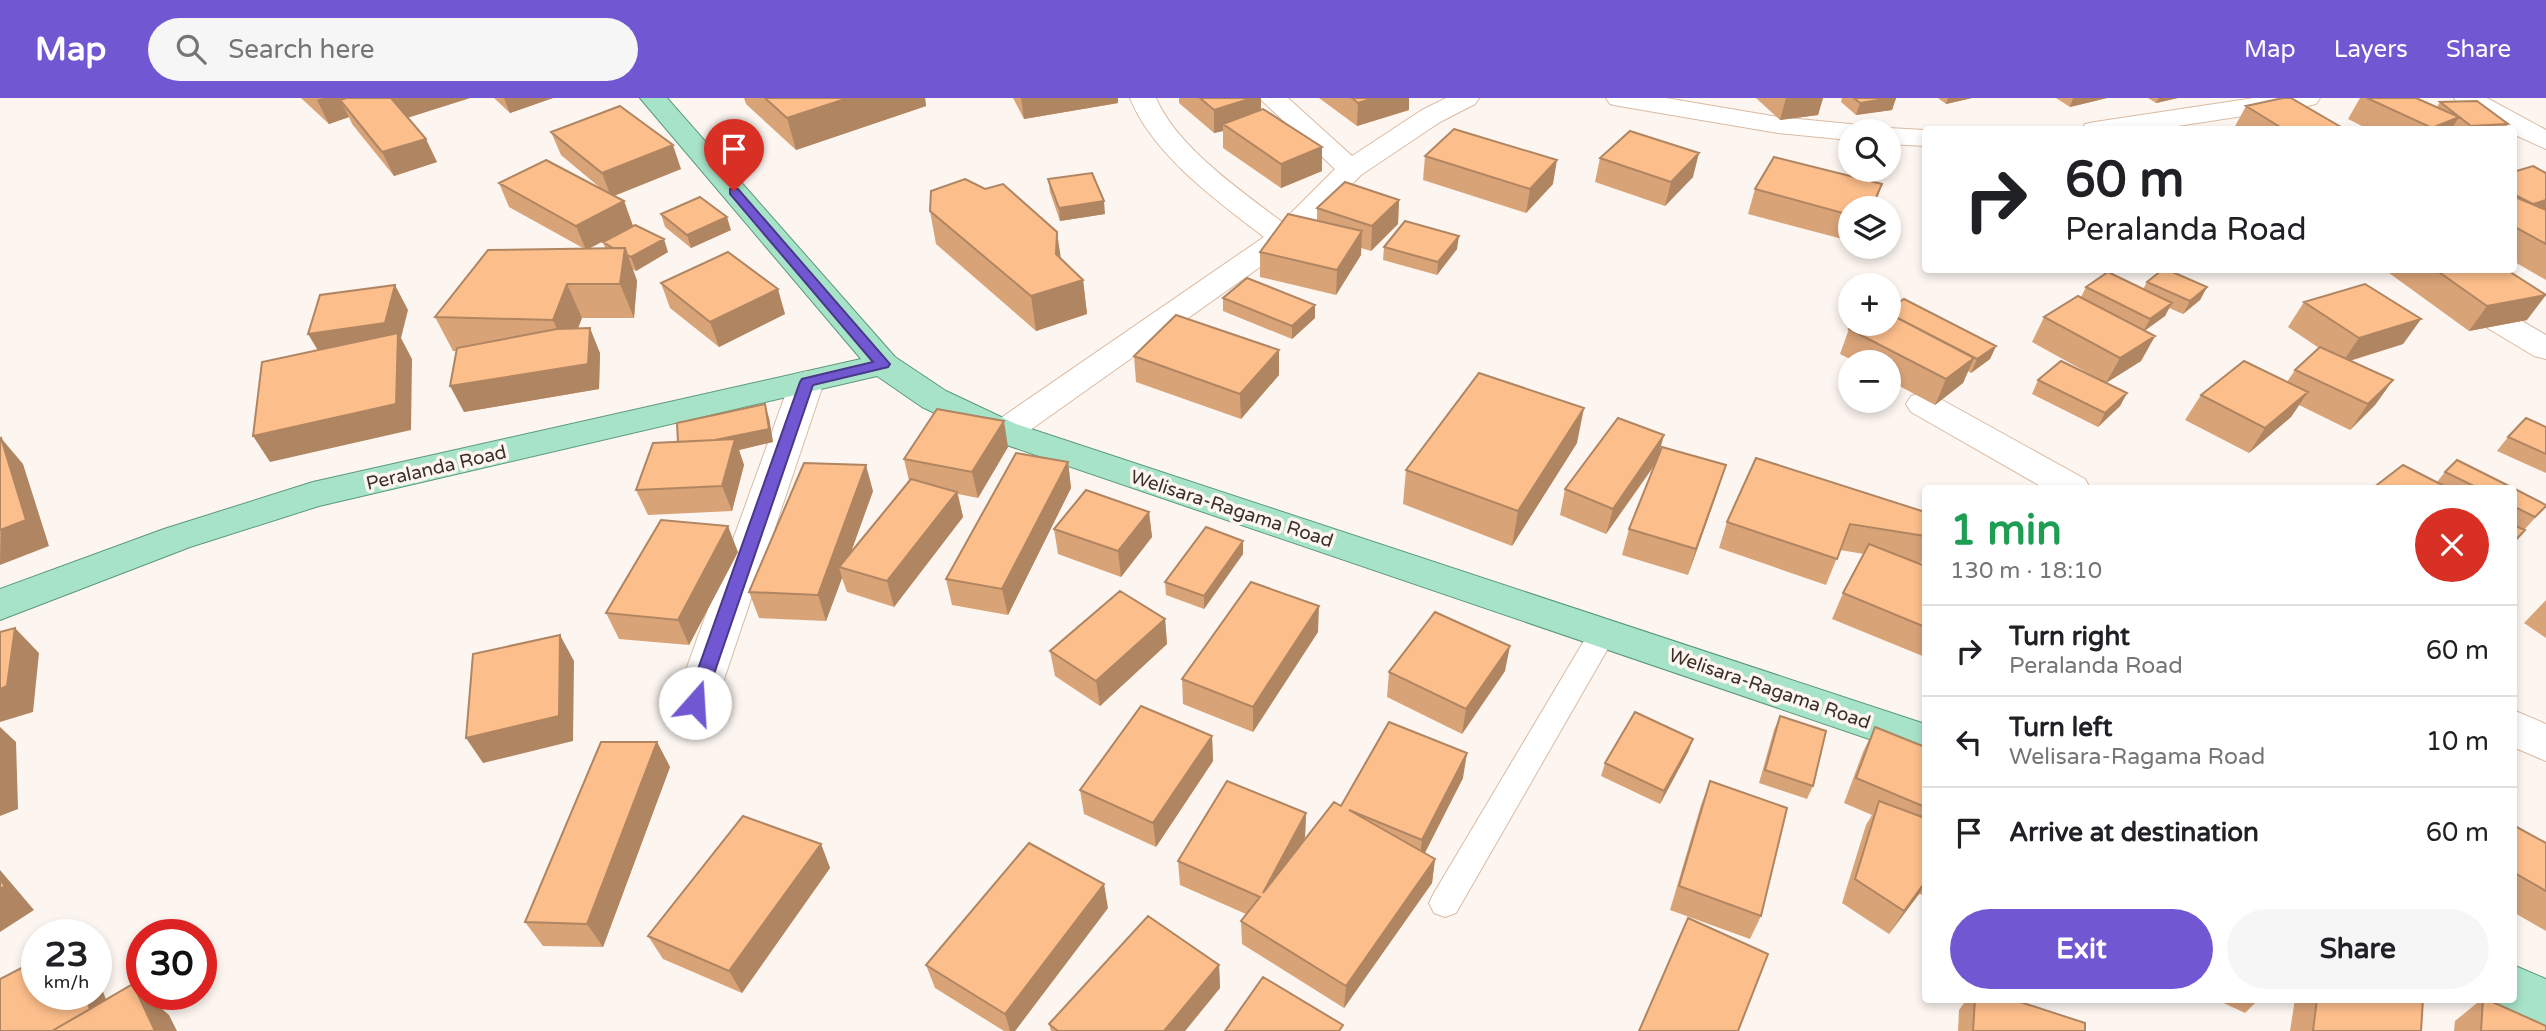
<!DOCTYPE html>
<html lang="en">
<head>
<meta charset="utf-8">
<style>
  :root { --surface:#fff; --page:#f6f6f6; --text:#202124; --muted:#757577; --line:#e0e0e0; --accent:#7158d2 }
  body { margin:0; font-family:"Varela Round",sans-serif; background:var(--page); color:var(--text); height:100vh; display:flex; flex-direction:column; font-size:26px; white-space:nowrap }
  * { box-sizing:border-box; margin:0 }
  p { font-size:23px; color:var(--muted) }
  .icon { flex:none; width:38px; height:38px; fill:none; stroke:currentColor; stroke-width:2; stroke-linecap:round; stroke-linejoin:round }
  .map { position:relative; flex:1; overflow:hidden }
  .drawer { position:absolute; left:1922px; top:387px; width:595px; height:518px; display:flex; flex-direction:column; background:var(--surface); border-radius:7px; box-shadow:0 4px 10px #0003 }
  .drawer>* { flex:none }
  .top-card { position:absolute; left:1922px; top:28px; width:595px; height:147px; border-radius:7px; box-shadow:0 4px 10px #0003; background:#fff; color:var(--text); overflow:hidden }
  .tools { position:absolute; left:1838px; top:21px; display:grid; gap:14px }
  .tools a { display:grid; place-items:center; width:63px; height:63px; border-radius:50%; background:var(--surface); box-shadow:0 4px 10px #0003; font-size:35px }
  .speed { position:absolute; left:21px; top:821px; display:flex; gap:14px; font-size:35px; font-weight:700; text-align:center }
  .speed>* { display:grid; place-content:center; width:91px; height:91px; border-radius:50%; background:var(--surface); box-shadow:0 4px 10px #0003; line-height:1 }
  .speed small { font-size:18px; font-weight:400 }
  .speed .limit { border:10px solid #d22; background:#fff; color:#111 }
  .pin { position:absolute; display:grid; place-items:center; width:60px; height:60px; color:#fff; margin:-72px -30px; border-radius:50% 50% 50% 0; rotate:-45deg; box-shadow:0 0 7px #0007 }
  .pin .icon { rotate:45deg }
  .me { position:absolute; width:77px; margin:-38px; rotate:19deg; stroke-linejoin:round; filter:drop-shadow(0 0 5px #0008) }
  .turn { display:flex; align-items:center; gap:24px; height:147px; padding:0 28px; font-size:32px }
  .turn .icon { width:91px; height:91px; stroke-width:2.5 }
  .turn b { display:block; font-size:49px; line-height:60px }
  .round { display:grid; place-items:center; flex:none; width:74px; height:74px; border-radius:37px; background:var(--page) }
  .overview { display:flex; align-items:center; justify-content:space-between; height:119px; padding:0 28px }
  h1 { font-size:42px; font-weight:700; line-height:52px; color:#1e9e55 }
  .action { display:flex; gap:14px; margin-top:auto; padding:14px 28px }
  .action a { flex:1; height:80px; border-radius:42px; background:var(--accent); color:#fff; font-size:28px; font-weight:700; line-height:80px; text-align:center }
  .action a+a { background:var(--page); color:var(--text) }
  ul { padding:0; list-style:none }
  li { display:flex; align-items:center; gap:21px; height:91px; padding:0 28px; border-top:2px solid var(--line) }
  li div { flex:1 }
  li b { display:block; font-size:26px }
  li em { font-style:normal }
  header { display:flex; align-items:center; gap:42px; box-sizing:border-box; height:98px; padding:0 35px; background:var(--accent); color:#fff }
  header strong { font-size:33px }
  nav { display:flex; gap:38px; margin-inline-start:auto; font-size:24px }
  .search { width:490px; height:63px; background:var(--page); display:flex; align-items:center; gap:18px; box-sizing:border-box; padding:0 24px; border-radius:38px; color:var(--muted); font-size:26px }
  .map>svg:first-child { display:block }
</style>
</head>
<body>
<header>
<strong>Map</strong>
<div class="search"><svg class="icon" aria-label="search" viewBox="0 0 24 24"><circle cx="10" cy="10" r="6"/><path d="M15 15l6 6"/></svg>Search here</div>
<nav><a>Map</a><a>Layers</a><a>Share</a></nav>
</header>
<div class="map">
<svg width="2546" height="933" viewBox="0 0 2546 933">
  <rect width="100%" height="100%" fill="#fcf5f0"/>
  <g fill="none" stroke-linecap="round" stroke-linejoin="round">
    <!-- service casing -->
    <g stroke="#dabba2" stroke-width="2">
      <path id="service" d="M1604 523 1614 526 1618 533 1456 815 1445 819 1434 815 1429 805 1434 795 1594 526Z"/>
    </g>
    <!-- minor casing -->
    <g stroke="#dabba2" stroke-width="2">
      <path id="minor" d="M1130 0H1156C1177 49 1240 92 1282 124L1335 71 1259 0H1288L1352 58 1422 12 1446 0H1479L1475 6 1440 24 1361 77 1294 145 1016 342 1004 345 992 342 986 334 992 326 1264 139C1217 103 1152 56 1130 0Z
        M1606 0H1666L1778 19 1850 26 1860 28 1863 33H1850V42L1778 35 1619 8 1610 6Z
        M2254 0H2320L2316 6 2307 8 2152 32H2082L2085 26 2095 24Z
        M2454 0H2487L2546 32V51L2513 36V32H2505L2458 6Z
        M1888 30 1925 32V48L1888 46V33H1878Z
        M2399 172H2435L2546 237V261L2534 258 2403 179Z
        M807 273 819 276 824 284 716 605 710 617 695 622 680 617 674 605 790 284 795 276Z
        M1923 295 1935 298 2085 381 2090 390H2044L1911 314 1906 306 1911 298Z
        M2513 612 2546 626V663L2513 649Z"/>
    </g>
    <!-- primary casing -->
    <g stroke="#5c9979" stroke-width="2">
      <path id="primary" d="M640 0H667L895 259 946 293 1016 326 1925 626V660L992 342 922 309 877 278 319 408 190 449 0 522V491L164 431 313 384 861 261Z
        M2513 867 2546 881V929L2495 906 2493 901H2513Z"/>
    </g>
    <!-- service -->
    <use href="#service" fill="#fff" fill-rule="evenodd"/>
    <!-- minor -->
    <use href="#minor" fill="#fff" fill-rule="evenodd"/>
    <!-- primary -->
    <use href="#primary" fill="#a7e3c9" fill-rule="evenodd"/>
  </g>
  <!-- wall -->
  <path fill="#d9a378" d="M301 0H470L408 19 437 64 394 78 352 26 349 19 329 26Z
    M494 0H553L510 15Z
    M744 0H925L926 8 796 52 746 6Z
    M1013 0H1118V5L1024 21Z
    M1179 0H1261V12L1322 73 1281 90 1223 50V33L1214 35 1179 5Z
    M1319 0H1409V12L1357 28Z
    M1756 0H1823L1818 17 1780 22Z
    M1842 0H1896L1892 12 1856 17 1841 4Z
    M1938 0H1972L1946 6Z
    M2056 0H2107L2070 9Z
    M2148 0H2178L2156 5Z
    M2360 0H2416L2437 9 2440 4 2508 26 2504 32H2370L2348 21Z
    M2246 8 2346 32H2233Z
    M551 34 681 71 614 98 624 103 633 128 590 150H605L603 144 668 154 636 173 633 171 637 183 634 220H582L578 230 600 255 599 291 464 314 456 253H453L435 219 583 150 509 109 499 85 604 93 561 57Z
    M1425 58 1553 86 1526 115 1423 82Z
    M1600 60 1693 79 1665 108 1595 84Z
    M2513 74 2546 112V182L2513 163Z
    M1048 81 1105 116 1060 123 1050 94Z
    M1755 91 1850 110V143L1748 116Z
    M1399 102 1398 126 1371 153 1361 150V157L1336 197 1260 179V154L1317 123V110Z
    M930 113 1061 161 1083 182 1087 216 1036 233 936 146Z
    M661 116 731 132 691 150 665 129Z
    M1384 149 1457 151 1437 177 1383 162Z
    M2391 172H2507L2527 222 2469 233 2389 175Z
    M2147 184 2207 189 2200 202 2183 216 2169 210 2165 218 2145 232 2155 238 2141 263 2106 285 2032 244 2044 219 2081 199 2086 189 2143 191Z
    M661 185 785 216 719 249 670 210Z
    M1223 200 1315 220 1292 241 1223 213Z
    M2304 204 2421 221 2403 246 2350 263 2393 282 2375 307 2350 332 2299 307 2291 319 2249 355 2185 322 2201 297 2287 284 2295 272 2319 250 2288 229Z
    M1849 231 1996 248 1990 261 1971 275 1968 273 1963 285 1935 307 1888 282V264H1856L1840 256Z
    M1279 252V277L1241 321 1136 284 1134 258Z
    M2038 282 2127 295 2120 308 2098 329 2032 296Z
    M769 320 773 344 739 352 744 367 732 413 648 417 636 392Z
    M2546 329V375L2497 353 2508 339Z
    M1577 345 1512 448 1403 406 1406 372Z
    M1008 349 978 400 958 396 963 419 894 509 847 494 842 480 826 523 759 520 749 494 873 393 851 453 909 383 904 361Z
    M1658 361 1718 392 1688 477 1622 457 1629 431 1657 364 1606 436 1560 417 1565 391Z
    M1068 364 1071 390 1008 517 952 507 946 481Z
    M2445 374 2513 390H2373L2437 384Z
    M2513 390 2546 408 2524 432 2513 446Z
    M1149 414 1152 439 1121 479 1058 456 1054 431Z
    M1925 414V457L1921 465 1913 464 1925 468V559L1832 521 1843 495 1864 456 1840 452 1826 487 1719 450 1727 424Z
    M1243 443V456L1204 511 1166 497 1165 484Z
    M738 454 689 547 619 541 606 515Z
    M2546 502V540L2524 525Z
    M1165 521 1167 546 1100 608 1055 578 1050 553Z
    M1318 534 1253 634 1183 606 1182 581Z
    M1505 573 1462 636 1387 599 1389 574Z
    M1780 618 1813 688 1807 701 1759 685 1774 632Z
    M1875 629 1925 649V797L1919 796 1889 836 1842 805 1866 727 1872 717 1844 705 1863 654Z
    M1212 638 1213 663 1156 749 1084 716 1080 692Z
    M1693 641 1688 654 1660 706 1601 678 1605 665Z
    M657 644 670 669 603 849 543 848 525 824Z
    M1463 680 1425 755 1435 761 1432 785 1344 910 1242 846 1241 823 1246 816 1180 787 1178 763 1306 715 1305 739 1302 745 1341 708Z
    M1710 683 1761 818 1750 841 1670 812 1701 707Z
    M2513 727 2546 745V833L2513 814Z
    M821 746 830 770 742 895 663 861 648 838Z
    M1108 810 1015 933H1004L935 890 926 867Z
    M1219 867 1220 890 1185 933H1051L1049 926Z
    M1967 901H2011L2085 933H1958L1959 912Z
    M2215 901H2258L2257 903 2245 915Z
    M2295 901H2423L2421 933H2290Z
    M2482 901H2486L2546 933H2454L2455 923Z"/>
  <!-- shaded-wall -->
  <path fill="#b08561" d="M323 0H385L340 2 349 19 329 26 317 2Z
    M390 0H470L401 22Z
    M504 0H553L510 15Z
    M848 0H925L926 8 796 52 787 20Z
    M1021 0H1118V5L1024 21Z
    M1252 0H1261V21L1223 26V33L1214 35V12Z
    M1374 0H1409V12L1357 28 1358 5Z
    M1786 0H1823L1818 17 1780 22Z
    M1891 0H1896L1892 12 1856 17 1860 5Z
    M1948 0H1972L1946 6Z
    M2073 0H2107L2070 9Z
    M2159 0H2178L2156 5Z
    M2459 19 2451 32H2431L2432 30Z
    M426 41 437 64 394 78 382 54Z
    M673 47 681 71 611 99 602 75Z
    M1322 49V73L1281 90V66Z
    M1699 55 1693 79 1665 108 1671 84Z
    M1557 62 1553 86 1526 115 1530 91Z
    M1882 86 1874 110H1871Z
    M1399 102 1398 126 1371 153 1372 128Z
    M2546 102V112L2533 106Z
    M624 103 633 128 586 152 576 128Z
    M1104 103 1105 116 1060 123 1059 110Z
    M727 119 731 132 691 150 687 137Z
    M1362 133 1361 157 1336 197 1337 172Z
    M1057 134 1062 168 1083 182 1087 216 1036 233 1031 198 1056 156Z
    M1459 138 1457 151 1437 177 1438 164Z
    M664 141 668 154 636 173 631 159Z
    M625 150 637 183 634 220 620 186Z
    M567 186 582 220 568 256 553 222Z
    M395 187 408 212 401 240 412 261 411 332 270 364 253 338 323 261 308 236Z
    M2207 189 2200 202 2183 216 2190 203Z
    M778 191 785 216 719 249 710 224Z
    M2546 197 2527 222 2469 233 2487 208Z
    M2172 205 2165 218 2143 234 2150 221Z
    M1315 207V220L1292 241V228Z
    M2421 221 2403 246 2342 265 2359 240Z
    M590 230 600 255 599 291 464 314 450 288Z
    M2155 238 2141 263 2106 285 2120 260Z
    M1996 248 1990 261 1971 275 1977 261Z
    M1279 252V277L1241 321 1240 296Z
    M1974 260 1963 285 1935 307 1946 281Z
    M2393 282 2375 307 2350 332 2368 306Z
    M2308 294 2291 319 2249 355 2265 330Z
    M2127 295 2120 308 2098 329 2105 315Z
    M765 306 769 320 773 344 739 352 744 367 732 413 722 388 684 364Z
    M1584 310 1577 345 1512 448 1518 413Z
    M1004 323 1008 349 978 400 972 374Z
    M1664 337 1657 363 1606 436 1613 411Z
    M1 340 23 366 49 448 0 467Z
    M1068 364 1071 390 1008 517 1002 491Z
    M866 367 873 393 845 471 839 469 842 480 826 523 818 497Z
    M1726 367 1718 392 1688 477 1696 451Z
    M957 394 963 419 894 509 887 483Z
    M1149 414 1152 439 1121 479 1118 453Z
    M728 428 738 454 689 547 678 522Z
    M1243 443V456L1204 511V498Z
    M1319 508 1318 534 1253 634V609Z
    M1165 521 1167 546 1100 608 1096 583Z
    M15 530 39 555 33 614 0 624V591Z
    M560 537 574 563 573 643 483 665 466 640Z
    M1510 548 1505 573 1462 636 1466 611Z
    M0 629 16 644 18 711 0 718Z
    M1212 638 1213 663 1156 749 1153 725Z
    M1693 641 1688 654 1660 706 1664 693Z
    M657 644 670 669 603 849 587 826Z
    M1467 655 1463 680 1419 766 1422 742Z
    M1306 715 1305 739 1264 818 1263 795Z
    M821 746 830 770 742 895 729 873Z
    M1435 761 1432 785 1344 910 1346 888Z
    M0 772 34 812 0 834Z
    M1925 784V786L1919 796 1889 836 1904 813Z
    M1104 786 1108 810 1015 933H1010L1005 916Z
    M1219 867 1220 890 1185 933H1164Z
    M96 875 118 933H76L84 896H96Z
    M133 886 142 894V896H145L169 917 177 933H155Z"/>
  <!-- building -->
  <path fill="#fcbe8b" stroke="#b08561" stroke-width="2" d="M347 0H391L426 41 382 54 340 2Z
    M765 0H848L787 20Z
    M1200 0H1252L1214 12Z
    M1352 0H1374L1358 5Z
    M1854 0H1891L1860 5Z
    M2283 0H2291L2346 32H2285L2246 8Z
    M2367 0H2416L2459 19 2432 30Z
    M2477 3 2508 26 2471 28 2440 4Z
    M620 8 673 47 602 75 551 34Z
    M1263 11 1322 49 1281 66 1223 26Z
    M1454 31 1557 62 1530 91 1425 58Z
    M1630 33 1699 55 1671 84 1600 60Z
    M1774 59 1882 86 1871 110H1850V117L1755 91Z
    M546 62 624 103 576 128 499 85Z
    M2533 68 2546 75V102L2533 106 2513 96V74Z
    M1092 75 1104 103 1059 110 1048 81Z
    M965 81 985 91 1003 86 1057 134 1056 156 1083 182 1031 198 930 113 931 93Z
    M1345 84 1399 102 1372 128 1317 110Z
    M2513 98 2546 112V146L2513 128Z
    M700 99 727 119 687 137 661 116Z
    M1288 116 1362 133 1337 172 1260 154Z
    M1405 123 1459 138 1438 164 1384 149Z
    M635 127 664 141 631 159 627 157 625 150H613L603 144Z
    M625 150 620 186H567L553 222 435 219 488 152Z
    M728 154 778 191 710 224 661 185Z
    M2162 172H2168L2207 189 2190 203 2147 184Z
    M2436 172H2507L2546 197 2487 208Z
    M2108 174 2172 205 2150 221 2086 189Z
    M1247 180 1315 207 1292 228 1223 200Z
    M2365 186 2421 221 2359 240 2304 204Z
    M395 187 385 225 308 236 320 197Z
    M2078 198 2155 238 2120 260 2044 219Z
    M1904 201 1996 248 1977 261 1888 215V211Z
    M1888 215 1974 260 1946 281 1849 231 1856 226H1888Z
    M1176 217 1279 252 1240 296 1134 258Z
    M590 230 588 266 450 288 457 250 557 231Z
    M398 235 396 306 253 338 262 264Z
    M2320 249 2393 282 2368 306 2295 272Z
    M2061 263 2127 295 2105 315 2038 282Z
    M2244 263 2308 294 2265 330 2201 297Z
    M1479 275 1584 310 1518 413 1406 372Z
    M765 306 769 331 715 342 678 344 677 325Z
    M937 311 1004 323 972 374 904 361Z
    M1618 320 1664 337 1613 411 1565 391Z
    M2526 320 2546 329V356L2508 339Z
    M1 340 26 422 0 432V341Z
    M735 341 722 388 636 392 653 345Z
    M1662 349 1726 367 1696 451 1629 431Z
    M1016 355 1068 364 1002 491 946 481Z
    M1756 360 1925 414V438L1850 426 1837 461 1727 424Z
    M2457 362 2513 390H2478L2445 374Z
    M804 365 866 367 818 497 749 494Z
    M2403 367 2448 390H2373Z
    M911 381 957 394 887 483 839 469Z
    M2513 390 2546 407V408L2535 419 2513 408Z
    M1086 392 1149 414 1118 453 1054 431Z
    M661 422 728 428 678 522 606 515Z
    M2513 427 2525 432 2513 445Z
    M1206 429 1243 443 1204 498 1165 484Z
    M1869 446 1925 468V529L1843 495Z
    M1251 484 1319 508 1253 609 1182 581Z
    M1120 493 1165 521 1096 583 1050 553Z
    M1435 514 1510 548 1466 611 1389 574Z
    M15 530 7 588 0 591V534Z
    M560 537 559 618 466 640 473 556Z
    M1141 608 1212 638 1153 725 1080 692Z
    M1635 614 1693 641 1664 693 1605 665Z
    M1780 618 1826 633 1813 688 1765 672Z
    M1389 624 1467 655 1422 742 1349 712 1435 761 1346 888 1241 823 1260 799 1178 763 1227 683 1306 715 1263 795 1334 704 1341 708Z
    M1875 629 1925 649V709L1856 680Z
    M601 644H657L587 826 525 824Z
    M1710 683 1787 710 1761 818 1679 788Z
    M1879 703 1925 720V784L1904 813 1855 781Z
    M743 718 821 746 729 873 648 838Z
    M2513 727 2546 745V793L2513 774Z
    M1029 745 1104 786 1005 916 926 867Z
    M0 782 5 788 0 791Z
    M1148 818 1219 867 1164 933H1058L1049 926Z
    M1688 820 1768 856 1738 933H1639Z
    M37 862V896H84L90 911 52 933H0V881Z
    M1263 879 1343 927 1339 933H1225Z
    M133 886 155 933H52Z
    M1975 901H2011L2085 925V933H1973Z
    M2317 901H2423L2421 933H2313Z
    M2483 901H2486L2546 928V933H2481Z"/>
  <!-- route -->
  <path fill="#7158d2" stroke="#493988" stroke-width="2" d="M730 91H738L890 266 888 269 813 287 704 605 701 610H689L686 605 800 284 802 281 873 264 730 96Z"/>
  <g text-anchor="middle" stroke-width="7" stroke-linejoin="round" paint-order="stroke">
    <!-- street labels -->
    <g font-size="19" fill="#3c3026" stroke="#fcf5f0">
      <text transform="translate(436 369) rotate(-13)" y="7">Peralanda Road</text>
      <text transform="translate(1232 410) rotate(18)" y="7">Welisara-Ragama Road</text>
      <text transform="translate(1770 590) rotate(19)" y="7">Welisara-Ragama Road</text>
    </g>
  </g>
</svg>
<div class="tools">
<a><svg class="icon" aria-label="search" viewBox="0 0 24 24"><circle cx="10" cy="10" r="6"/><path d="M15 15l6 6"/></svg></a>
<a><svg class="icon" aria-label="layers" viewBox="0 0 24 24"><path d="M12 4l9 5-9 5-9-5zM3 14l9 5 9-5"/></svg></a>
<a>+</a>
<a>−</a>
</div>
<div class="speed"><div>23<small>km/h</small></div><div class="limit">30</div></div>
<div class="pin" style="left:734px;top:93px;background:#d93025"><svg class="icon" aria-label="arrive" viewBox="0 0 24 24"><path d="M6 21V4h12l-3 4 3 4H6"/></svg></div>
<svg class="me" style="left:695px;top:605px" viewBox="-20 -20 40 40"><circle r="19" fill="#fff"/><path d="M0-13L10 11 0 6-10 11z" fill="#7158d2"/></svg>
<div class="top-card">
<div class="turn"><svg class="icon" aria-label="right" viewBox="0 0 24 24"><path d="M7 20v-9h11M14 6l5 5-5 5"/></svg><div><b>60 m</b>Peralanda Road</div></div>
</div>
<section class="drawer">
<div class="overview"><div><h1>1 min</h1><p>130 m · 18:10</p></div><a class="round" style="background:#d93025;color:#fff"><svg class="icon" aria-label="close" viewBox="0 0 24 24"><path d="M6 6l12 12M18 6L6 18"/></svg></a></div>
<ul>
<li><svg class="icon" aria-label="right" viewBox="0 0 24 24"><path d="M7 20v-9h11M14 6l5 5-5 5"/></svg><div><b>Turn right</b><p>Peralanda Road</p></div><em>60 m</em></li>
<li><svg class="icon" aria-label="left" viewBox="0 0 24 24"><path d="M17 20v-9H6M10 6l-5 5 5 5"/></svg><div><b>Turn left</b><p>Welisara-Ragama Road</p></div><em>10 m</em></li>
<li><svg class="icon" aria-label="arrive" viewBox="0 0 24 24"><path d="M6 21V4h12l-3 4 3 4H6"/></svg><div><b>Arrive at destination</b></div><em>60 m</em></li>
</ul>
<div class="action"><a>Exit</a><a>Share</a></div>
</section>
</div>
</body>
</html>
